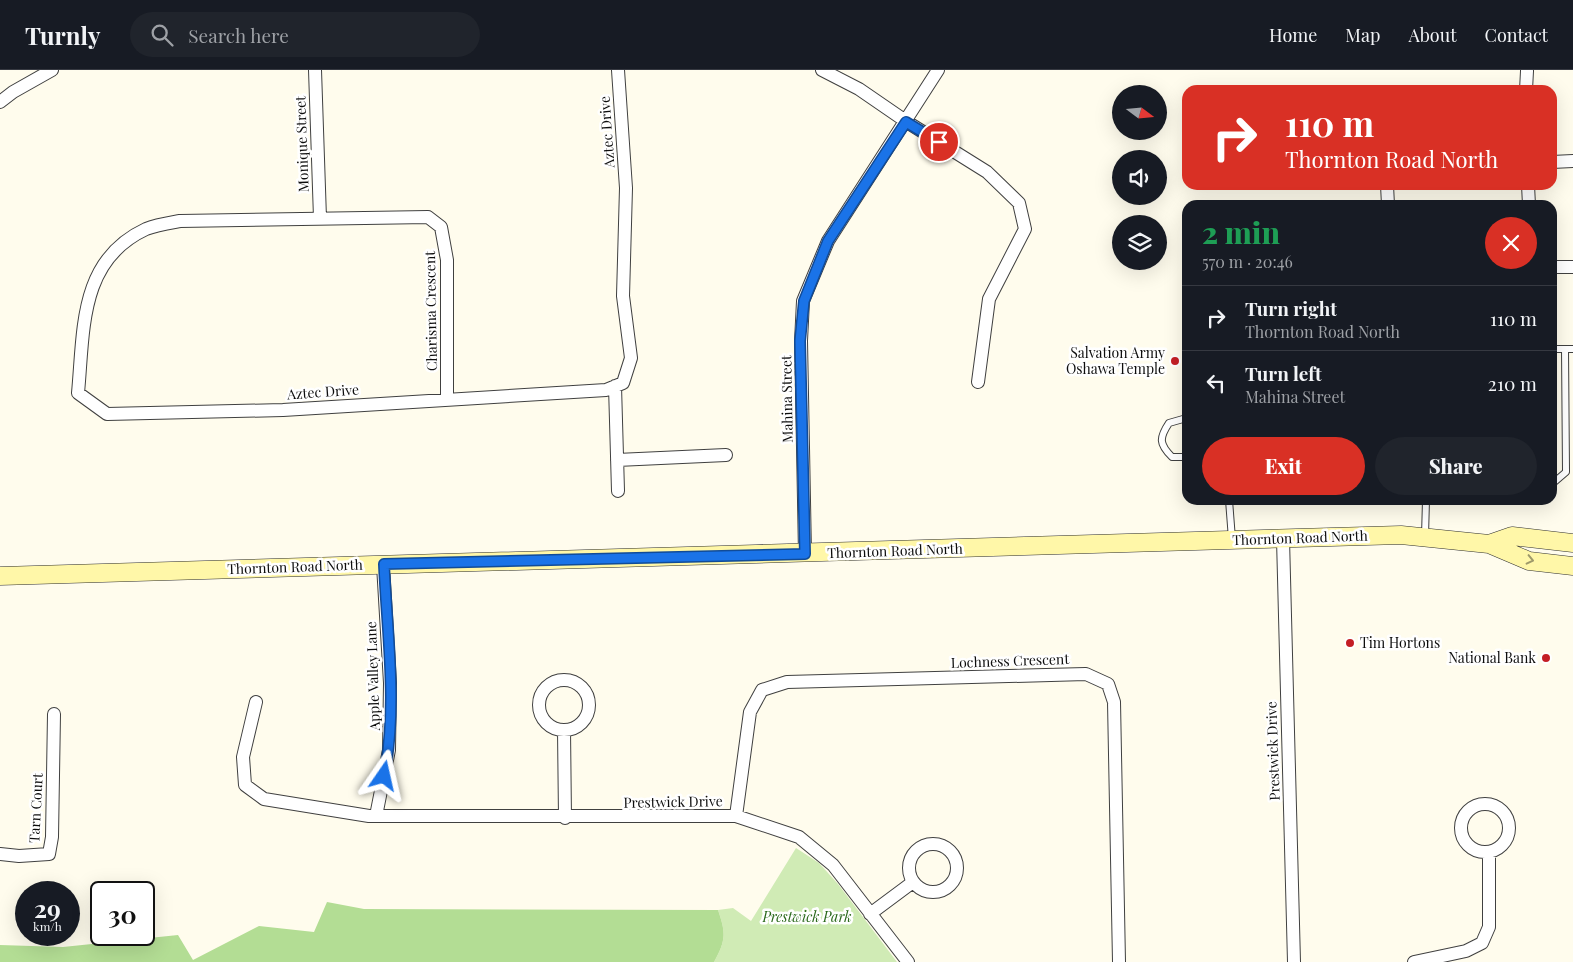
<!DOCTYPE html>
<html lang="en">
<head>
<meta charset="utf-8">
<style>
  :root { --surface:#171b24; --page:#20242c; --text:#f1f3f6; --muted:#9ea1a6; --line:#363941; --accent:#d93025 }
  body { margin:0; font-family:"Playfair Display",serif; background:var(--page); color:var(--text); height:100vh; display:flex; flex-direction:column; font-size:19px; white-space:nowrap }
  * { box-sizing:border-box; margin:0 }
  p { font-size:16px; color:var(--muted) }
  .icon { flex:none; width:28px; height:28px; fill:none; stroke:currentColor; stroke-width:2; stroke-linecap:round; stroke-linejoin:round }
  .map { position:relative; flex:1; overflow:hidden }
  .details { position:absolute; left:1182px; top:130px; width:375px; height:305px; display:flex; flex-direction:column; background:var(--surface); border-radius:15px; box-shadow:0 5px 20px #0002 }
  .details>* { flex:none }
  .banner { position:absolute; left:1182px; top:15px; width:375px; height:105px; border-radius:15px; box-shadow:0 5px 20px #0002; background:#d93025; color:#fff; overflow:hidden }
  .needle { width:32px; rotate:106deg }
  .tools { position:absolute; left:1112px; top:15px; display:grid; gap:10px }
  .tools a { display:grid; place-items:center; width:55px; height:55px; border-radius:50%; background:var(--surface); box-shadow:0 5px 20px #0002; font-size:25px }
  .speed { position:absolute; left:15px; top:811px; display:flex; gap:10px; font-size:25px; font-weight:700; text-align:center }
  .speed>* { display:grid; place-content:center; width:65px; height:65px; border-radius:50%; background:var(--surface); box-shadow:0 5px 20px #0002; line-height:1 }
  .speed small { font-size:12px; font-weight:400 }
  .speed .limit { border:2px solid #111; border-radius:8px; background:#fff; color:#111 }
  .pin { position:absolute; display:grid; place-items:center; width:42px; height:42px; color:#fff; margin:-21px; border:2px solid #fff; border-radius:50%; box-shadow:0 1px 5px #0007 }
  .me { position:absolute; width:55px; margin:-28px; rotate:11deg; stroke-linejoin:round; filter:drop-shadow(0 0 4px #0008) }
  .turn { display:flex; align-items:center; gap:18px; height:105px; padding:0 20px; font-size:22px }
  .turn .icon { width:65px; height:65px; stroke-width:2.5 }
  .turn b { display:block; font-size:35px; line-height:42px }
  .round { display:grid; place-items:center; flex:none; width:52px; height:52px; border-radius:26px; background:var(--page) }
  .head { display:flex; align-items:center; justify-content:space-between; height:85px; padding:0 20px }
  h1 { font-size:30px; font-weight:800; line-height:38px; color:#1e9e55 }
  .primary-button { display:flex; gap:10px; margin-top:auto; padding:10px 20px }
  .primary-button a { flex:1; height:58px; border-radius:30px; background:var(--accent); color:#fff; font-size:20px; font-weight:800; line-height:58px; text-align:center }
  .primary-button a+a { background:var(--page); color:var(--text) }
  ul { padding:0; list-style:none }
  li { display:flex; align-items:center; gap:15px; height:65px; padding:0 20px; border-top:1px solid var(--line) }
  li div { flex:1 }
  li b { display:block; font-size:19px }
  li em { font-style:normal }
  header { display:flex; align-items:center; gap:30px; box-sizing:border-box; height:70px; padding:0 25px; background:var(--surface); border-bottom:1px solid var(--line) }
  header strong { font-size:24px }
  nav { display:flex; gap:28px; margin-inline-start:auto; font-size:18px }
  .search { width:350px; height:45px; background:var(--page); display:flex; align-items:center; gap:12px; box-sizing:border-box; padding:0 18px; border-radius:28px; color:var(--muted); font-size:19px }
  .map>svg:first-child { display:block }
</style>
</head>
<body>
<header>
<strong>Turnly</strong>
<div class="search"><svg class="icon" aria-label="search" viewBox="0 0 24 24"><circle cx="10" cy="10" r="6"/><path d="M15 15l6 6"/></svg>Search here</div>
<nav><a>Home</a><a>Map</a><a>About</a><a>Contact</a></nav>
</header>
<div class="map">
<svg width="1573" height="892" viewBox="0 0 1573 892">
  <rect width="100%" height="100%" fill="#fffced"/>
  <!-- green -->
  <path fill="#d0ebb5" d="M796 778 819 793 838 814 897 892H714C726 870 726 863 718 840L733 838 751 851Z"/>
  <!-- forest -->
  <path fill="#b3dd94" d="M327 832 364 839 718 840C726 863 726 870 714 892H0V875L63 877 178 865 193 890 259 856 314 862Z"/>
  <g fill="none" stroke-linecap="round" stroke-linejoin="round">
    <!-- lane casing -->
    <g stroke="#404040" stroke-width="8">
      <path id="lane" d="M1552 279H1573
        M1188 351 1183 349 1169 353C1159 368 1159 374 1172 387H1188
        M1552 414 1566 402 1565 279
        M1229 430 1232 469
        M1425 466 1426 430"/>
    </g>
    <!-- street casing -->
    <g stroke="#404040" stroke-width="14">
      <path id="street" d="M315 0 320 148
        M822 0 859 19 907 52 987 102 1019 133 1025 159 989 229 978 312
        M1526 20 1527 1
        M0 32 13 22 52 0
        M1552 92 1573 91
        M1387 115 1388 135
        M1528 115 1529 135
        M1552 197H1573
        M615 316 618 421
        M447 329V190L441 157 428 147 180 151C169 153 156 155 146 159 79 190 84 259 78 323L107 344 283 340 606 320 623 313 631 288 623 226 626 118 618 0
        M617 390 726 385
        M1283 469 1294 892
        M805 484 801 271 803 231 828 171 938 0
        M539 635a25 25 0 1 1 50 0a25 25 0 1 1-50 0Z
        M256 632 243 687 245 715 264 729 369 746H736L799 767 833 795 908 892
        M564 660 565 748
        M1461 758a24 24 0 1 1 48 0a24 24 0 1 1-48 0Z
        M376 746 389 680 390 613 383 495
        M736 746 750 642 762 620 787 612 1086 604 1108 614 1114 632 1119 892
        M909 798a24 24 0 1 1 48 0a24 24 0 1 1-48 0Z
        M0 784 19 786 49 784 52 767 54 644
        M870 844 913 812
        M1414 892 1466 881 1482 873 1489 857V782"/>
    </g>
    <!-- secondary casing -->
    <g stroke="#2f2f2f" stroke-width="19">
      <path id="secondary" d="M1489 474 1512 466 1573 473
        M0 506 1401 465 1489 474 1529 491 1573 496"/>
    </g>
    <!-- lane -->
    <use href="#lane" stroke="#fff" stroke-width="6"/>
    <!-- street -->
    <use href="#street" stroke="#fff" stroke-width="12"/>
    <!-- secondary -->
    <use href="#secondary" stroke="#fff7a8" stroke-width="18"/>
  </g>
  <!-- one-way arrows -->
  <defs><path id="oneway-chevron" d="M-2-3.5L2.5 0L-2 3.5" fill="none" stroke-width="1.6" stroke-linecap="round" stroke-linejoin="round" transform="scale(1.25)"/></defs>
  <use stroke="#9e996a" href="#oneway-chevron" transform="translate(1530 490) rotate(13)"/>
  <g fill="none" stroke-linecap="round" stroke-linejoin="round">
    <!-- route casing -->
    <g stroke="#114b97" stroke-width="12">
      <path id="route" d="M384 706C398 637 387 564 384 494L805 484 800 271 804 231 828 171 906 52 939 72"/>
    </g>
    <!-- route -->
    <use href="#route" stroke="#1a73e8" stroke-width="9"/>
  </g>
  <!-- markers -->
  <g fill="#c41e24" stroke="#fff" stroke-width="2">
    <circle cx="1175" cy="291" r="5"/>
    <circle cx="1350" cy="573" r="5"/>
    <circle cx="1546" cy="588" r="5"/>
  </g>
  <g text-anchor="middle" stroke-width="5" stroke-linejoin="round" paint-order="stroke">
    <!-- street labels -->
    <g font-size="14" fill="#0d0d0d" stroke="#fff">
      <text transform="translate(607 62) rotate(-94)" y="5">Aztec Drive</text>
      <text transform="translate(302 74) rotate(-92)" y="5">Monique Street</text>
      <text transform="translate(431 241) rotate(-91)" y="5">Charisma Crescent</text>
      <text transform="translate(323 322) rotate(-4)" y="5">Aztec Drive</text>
      <text transform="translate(787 329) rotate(-91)" y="5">Mahina Street</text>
      <text transform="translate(1300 468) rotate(-2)" y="5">Thornton Road North</text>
      <text transform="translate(895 481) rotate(-2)" y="5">Thornton Road North</text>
      <text transform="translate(295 497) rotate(-2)" y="5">Thornton Road North</text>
      <text transform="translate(1010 591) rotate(-2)" y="5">Lochness Crescent</text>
      <text transform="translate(373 606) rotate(-92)" y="5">Apple Valley Lane</text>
      <text transform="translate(1273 681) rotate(-92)" y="5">Prestwick Drive</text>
      <text transform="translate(673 732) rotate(-1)" y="5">Prestwick Drive</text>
      <text transform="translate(36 738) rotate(-87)" y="5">Tarn Court</text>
    </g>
    <!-- poi labels -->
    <g font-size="14" fill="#0d0d0d" stroke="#fff" text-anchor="end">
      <text x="1165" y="288">Salvation Army<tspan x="1165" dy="16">Oshawa Temple</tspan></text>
      <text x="1360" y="578" text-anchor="start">Tim Hortons</text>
      <text x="1536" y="593">National Bank</text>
    </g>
    <!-- park labels -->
    <g font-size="14" font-style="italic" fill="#29681a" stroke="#fff">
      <text x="807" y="852">Prestwick Park</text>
    </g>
  </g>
</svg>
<div class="tools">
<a><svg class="needle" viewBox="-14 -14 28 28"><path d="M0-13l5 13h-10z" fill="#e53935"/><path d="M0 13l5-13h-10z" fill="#9ea1a6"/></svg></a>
<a><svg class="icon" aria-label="sound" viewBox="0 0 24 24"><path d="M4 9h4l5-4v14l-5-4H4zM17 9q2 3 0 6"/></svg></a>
<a><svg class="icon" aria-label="layers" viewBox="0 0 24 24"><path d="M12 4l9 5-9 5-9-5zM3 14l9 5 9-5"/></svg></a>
</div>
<div class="speed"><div>29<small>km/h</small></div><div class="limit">30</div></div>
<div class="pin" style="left:939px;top:72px;background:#d93025"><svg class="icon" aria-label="arrive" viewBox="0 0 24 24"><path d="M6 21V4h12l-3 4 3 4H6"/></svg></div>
<svg class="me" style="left:384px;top:706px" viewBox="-20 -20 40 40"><path d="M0-17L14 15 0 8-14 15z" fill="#1a73e8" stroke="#fff" stroke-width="4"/></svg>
<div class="banner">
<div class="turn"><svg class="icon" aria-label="right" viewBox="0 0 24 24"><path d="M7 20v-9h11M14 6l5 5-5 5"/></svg><div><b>110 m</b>Thornton Road North</div></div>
</div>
<section class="details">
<div class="head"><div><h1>2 min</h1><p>570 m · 20:46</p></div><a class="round" style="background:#d93025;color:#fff"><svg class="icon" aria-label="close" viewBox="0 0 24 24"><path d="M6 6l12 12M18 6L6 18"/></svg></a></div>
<ul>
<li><svg class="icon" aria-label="right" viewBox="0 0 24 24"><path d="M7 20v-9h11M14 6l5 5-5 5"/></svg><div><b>Turn right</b><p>Thornton Road North</p></div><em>110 m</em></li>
<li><svg class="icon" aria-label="left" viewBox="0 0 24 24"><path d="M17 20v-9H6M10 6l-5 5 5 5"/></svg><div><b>Turn left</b><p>Mahina Street</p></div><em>210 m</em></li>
</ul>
<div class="primary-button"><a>Exit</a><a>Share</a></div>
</section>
</div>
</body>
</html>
